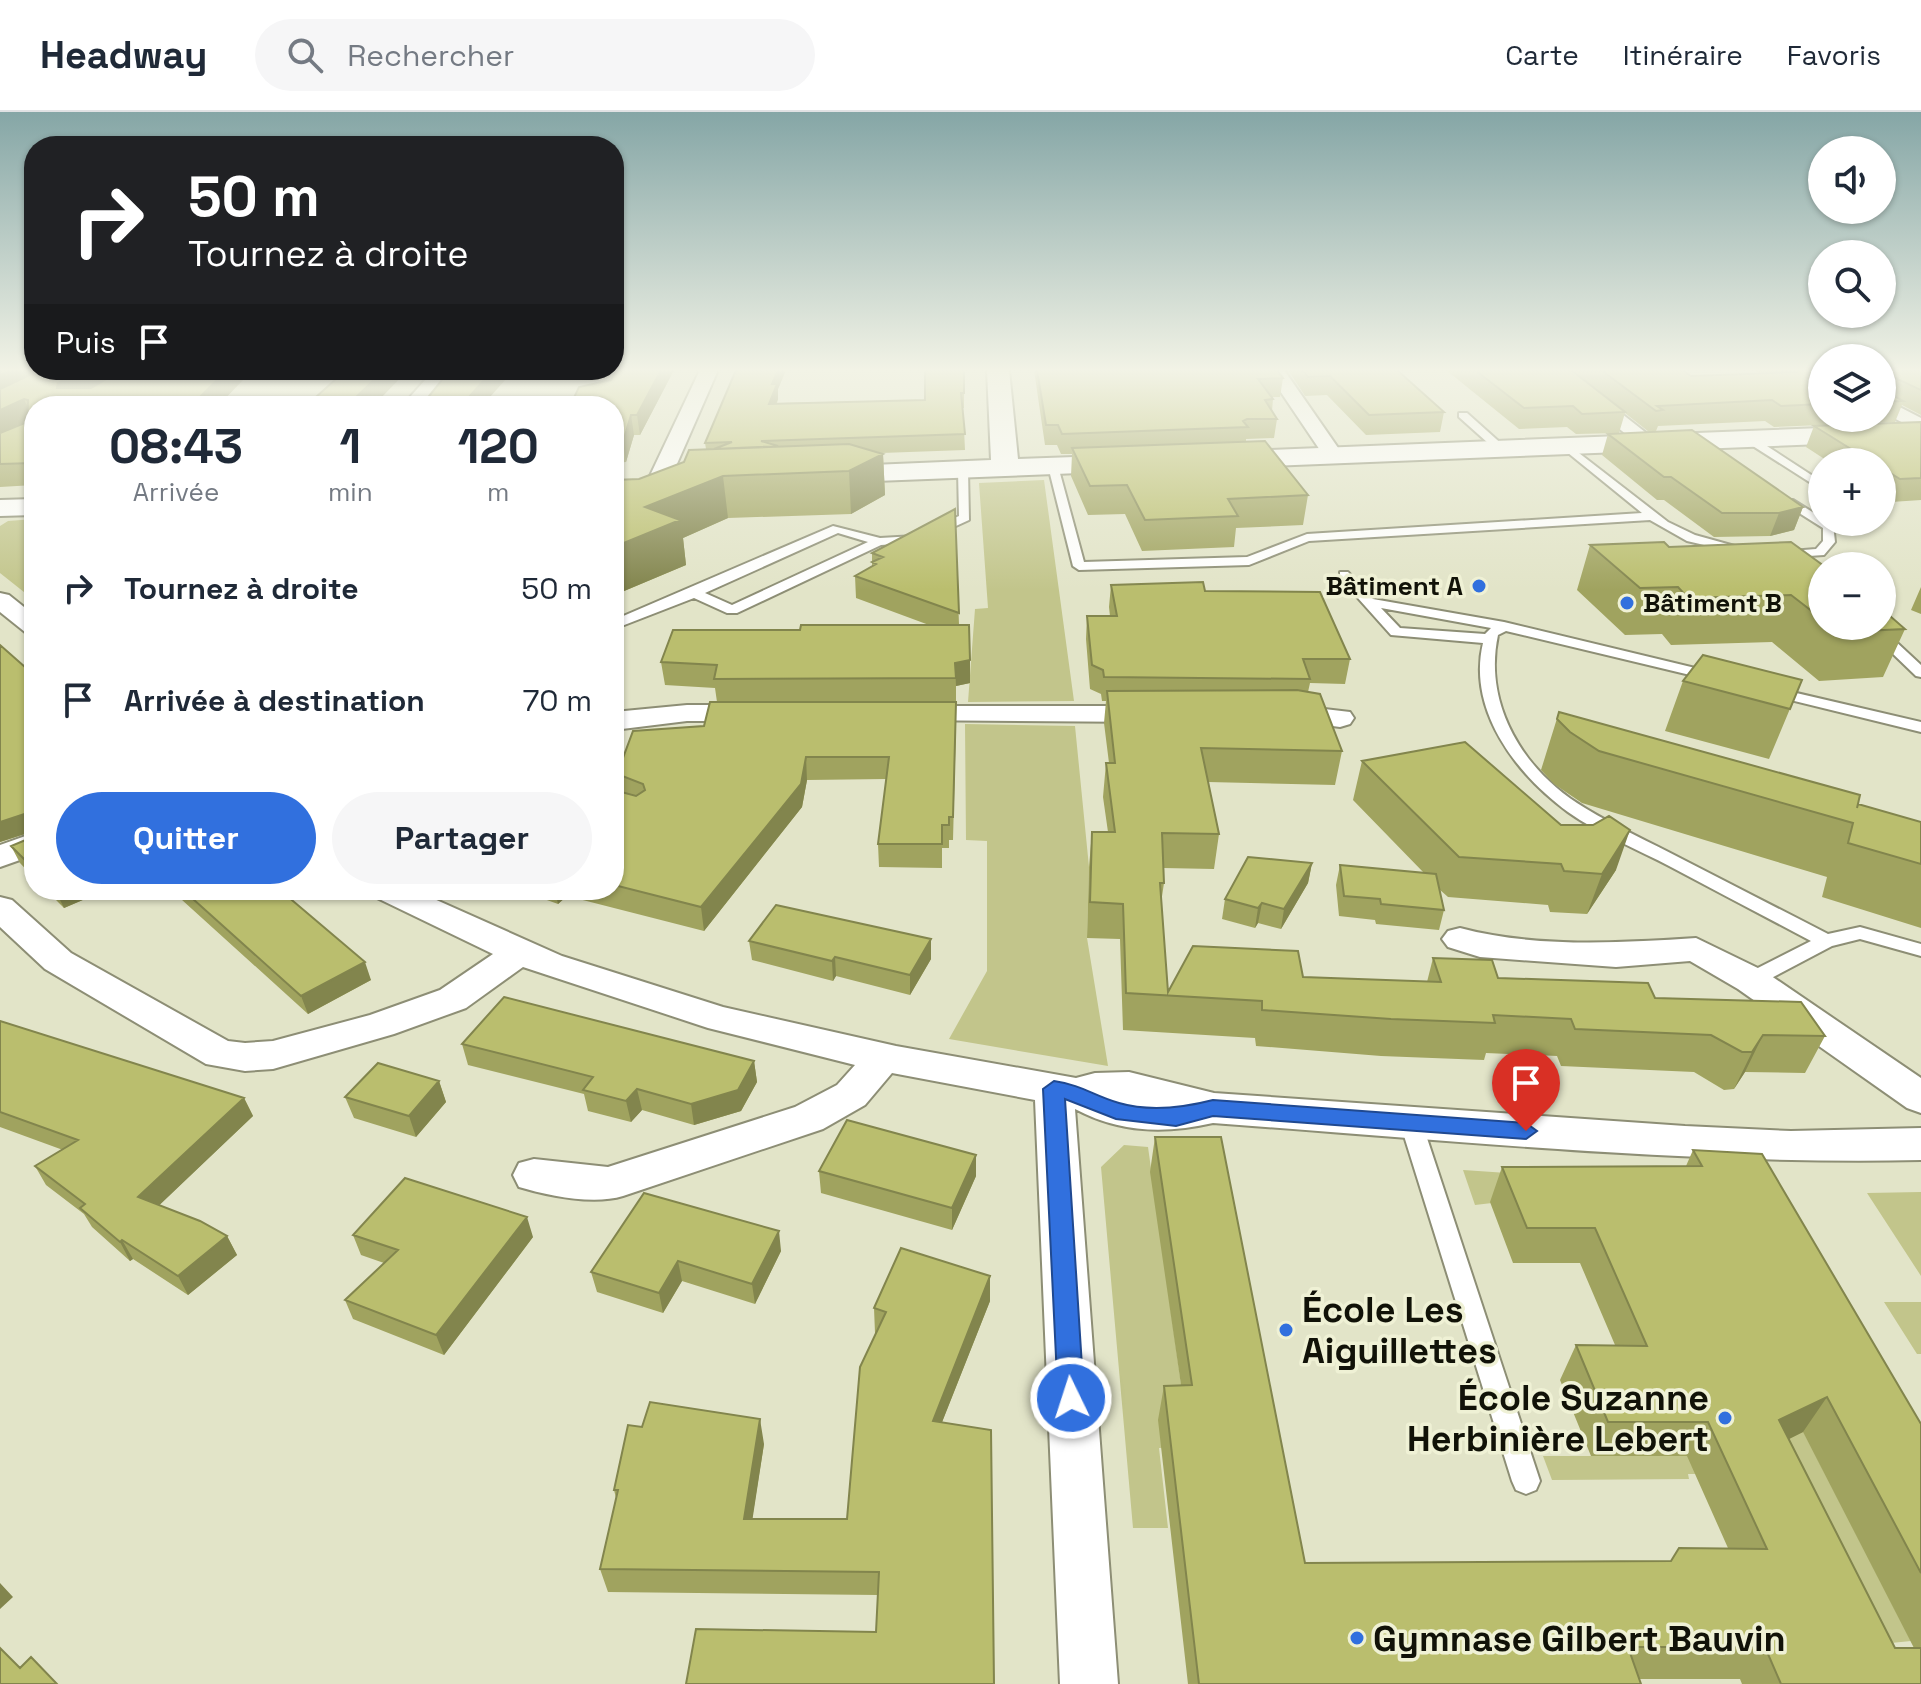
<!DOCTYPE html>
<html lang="fr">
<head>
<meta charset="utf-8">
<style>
  :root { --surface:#fff; --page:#f6f6f7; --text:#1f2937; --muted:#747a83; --line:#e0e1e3; --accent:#3170de }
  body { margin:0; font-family:"Space Grotesk",sans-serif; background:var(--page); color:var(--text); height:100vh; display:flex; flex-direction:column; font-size:30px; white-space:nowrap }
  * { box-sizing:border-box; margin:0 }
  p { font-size:26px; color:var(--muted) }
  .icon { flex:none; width:44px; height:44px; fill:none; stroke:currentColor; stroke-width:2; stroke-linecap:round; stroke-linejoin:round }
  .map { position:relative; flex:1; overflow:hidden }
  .panel { position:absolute; left:24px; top:284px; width:600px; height:504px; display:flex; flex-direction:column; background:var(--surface); border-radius:32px; box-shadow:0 2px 6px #0004 }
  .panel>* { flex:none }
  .guide { position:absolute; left:24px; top:24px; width:600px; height:244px; border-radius:32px; box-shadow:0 2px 6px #0004; background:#202124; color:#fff; overflow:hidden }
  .fabs { position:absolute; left:1808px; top:24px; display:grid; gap:16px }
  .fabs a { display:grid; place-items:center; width:88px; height:88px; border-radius:50%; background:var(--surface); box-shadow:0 2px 6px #0004; font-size:40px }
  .pin { position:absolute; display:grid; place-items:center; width:68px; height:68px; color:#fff; margin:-82px -34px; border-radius:50% 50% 50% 0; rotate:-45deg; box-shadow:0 0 8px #0007 }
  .pin .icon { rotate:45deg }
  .me { position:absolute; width:88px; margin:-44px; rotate:356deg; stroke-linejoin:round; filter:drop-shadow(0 0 6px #0008) }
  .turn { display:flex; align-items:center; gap:28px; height:168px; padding:0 32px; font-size:36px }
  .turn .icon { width:104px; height:104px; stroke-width:2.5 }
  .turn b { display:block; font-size:56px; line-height:68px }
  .then { display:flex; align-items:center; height:76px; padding:0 32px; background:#0003; gap:16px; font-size:30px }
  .eta { display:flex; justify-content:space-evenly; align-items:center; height:136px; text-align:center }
  .eta b { font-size:48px; font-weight:800; line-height:56px }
  .cta { display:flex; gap:16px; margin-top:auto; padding:16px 32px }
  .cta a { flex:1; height:92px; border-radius:48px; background:var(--accent); color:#fff; font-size:32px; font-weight:800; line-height:92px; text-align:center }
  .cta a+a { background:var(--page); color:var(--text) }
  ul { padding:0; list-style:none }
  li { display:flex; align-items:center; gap:24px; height:112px; padding:0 32px }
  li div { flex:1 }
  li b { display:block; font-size:30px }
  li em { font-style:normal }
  header { display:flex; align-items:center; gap:48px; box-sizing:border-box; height:112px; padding:0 40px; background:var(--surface); border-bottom:2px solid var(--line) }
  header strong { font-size:38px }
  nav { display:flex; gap:44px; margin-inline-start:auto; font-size:28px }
  .search { width:560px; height:72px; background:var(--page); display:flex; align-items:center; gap:20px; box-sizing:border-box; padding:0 28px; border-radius:44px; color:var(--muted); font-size:30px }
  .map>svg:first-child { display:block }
</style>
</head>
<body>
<header>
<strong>Headway</strong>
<div class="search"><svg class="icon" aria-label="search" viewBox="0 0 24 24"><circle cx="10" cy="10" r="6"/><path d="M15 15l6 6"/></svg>Rechercher</div>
<nav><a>Carte</a><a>Itinéraire</a><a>Favoris</a></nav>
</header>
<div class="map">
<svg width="1921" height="1572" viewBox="0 0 1921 1572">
  <rect width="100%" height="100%" fill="#e2e4c8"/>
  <!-- green -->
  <path fill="#c2c58b" d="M1044 368 1074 589 968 590 975 497 988 496 979 371Z
    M34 407V488L0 461V414L8 409Z
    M965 612 1075 614 1089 755 1087 826 1108 954 949 927 987 859V729L966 728Z
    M1124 1033 1148 1035 1186 1308 1188 1335 1159 1336 1168 1416H1133L1101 1055Z
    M1463 1058 1659 1071 1475 1093Z
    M1921 1080V1164L1867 1081Z
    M1884 1190H1921V1242H1917Z
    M1750 1216 1911 1529 1891 1531 1848 1518Z
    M1543 1344H1743L1751 1362H1688L1689 1367 1552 1368Z"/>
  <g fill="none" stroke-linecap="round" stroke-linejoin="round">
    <!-- lane casing -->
    <g stroke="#8d8e75" stroke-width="4">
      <path id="lane" d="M1459 301H1467L1505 335V339H1497L1459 305Z
        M1745 325H1753L1822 370V378L1745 329Z
        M1566 331 1668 410 1695 423 1749 438 1743 442 1687 429 1650 408 1309 429 1249 453 1079 458 1073 454 1048 354 1053 351 1058 354 1084 450 1247 445 1307 422 1642 401 1562 336V332Z
        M963 355 968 358 969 408 921 430 881 433 737 501H727L694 486 614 517V508L833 414 880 426 915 424 959 404 958 358ZM838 421 868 430 732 493 705 481Z
        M1785 388H1793L1822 406V410L1833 412 1835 430 1824 443 1777 446V440L1816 437 1823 429V416L1785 392Z
        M1340 460H1348L1373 487 1504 510 1716 561V567L1711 568 1506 519 1498 523C1483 593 1524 660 1585 696 1616 715 1650 730 1682 747 1731 772 1779 797 1828 822L1860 815 1921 832V844L1860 827 1832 834 1758 873H1744L1741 868 1744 863 1811 829C1764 804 1718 780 1671 755 1637 737 1599 722 1568 700 1516 662 1467 598 1483 531L1391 523 1340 466ZM1381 496 1491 516 1485 522 1400 516Z
        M1864 514H1879L1921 553V565L1916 564Z
        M1771 575 1921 610V620L1766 582V576Z
        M1411 1003 1419 1005 1422 1011 1540 1369 1536 1378 1526 1382 1516 1378 1512 1369 1400 1011 1403 1005Z"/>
    </g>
    <!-- street casing -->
    <g stroke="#8d8e75" stroke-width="4">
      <path id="street" d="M434 258H453L421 294H402Z
        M700 258H718L669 370 665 374H651L647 370Z
        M1266 258H1284L1343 343 1340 347H1326Z
        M1546 258H1566L1659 331 1649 337 1642 335Z
        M1882 286 1921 306V320L1882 300Z
        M0 481 9 483 34 503V523L25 520 0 500Z
        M1282 592 1350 600 1354 606 1350 612 1340 615 1272 606 1268 600 1272 594Z
        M687 593H753L763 595 767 601 763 607 753 609H687L614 618V600Z
        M910 594H1149L1159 596 1163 602 1159 608 1149 610 900 608 896 602 900 596Z
        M34 721V743L0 755V733Z
        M370 778H414L562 844 723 895 896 934 1076 966 1095 961 1129 960 1214 981 1685 1014 1791 1019 1921 1016V1048C1685 1053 1449 1028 1213 1011 1165 1022 1120 1021 1075 997L1118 1572H1060L1035 988 892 961 865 993 823 1017 623 1084C594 1093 549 1084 519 1075L513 1063 519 1051 534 1047 608 1055 795 995 837 973 855 953 708 916 523 855 466 896 394 922 273 957 245 959 206 952 45 857 0 815V785L12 788 71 841 228 929 245 931 273 929 370 903 440 878 493 842 375 785Z
        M1460 816C1535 836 1619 831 1696 826L1764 859 1921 966V1001L1907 996 1738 877 1690 849 1616 855 1480 845 1448 835 1442 827 1448 819Z"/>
    </g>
    <!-- secondary casing -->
    <g stroke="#8d8e75" stroke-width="4">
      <path id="secondary" d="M987 258H1009L1018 347 1131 343 1140 345 1144 351 1140 357 1131 359 824 371 814 369 811 363 814 357 824 355 991 348Z
        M1921 312V328L1220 356 1211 354 1207 348 1211 342 1220 340Z
        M34 387V403L0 404V388Z"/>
    </g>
    <!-- lane -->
    <use href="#lane" fill="#fff" fill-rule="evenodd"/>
    <!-- street -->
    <use href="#street" fill="#fff" fill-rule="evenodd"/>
    <!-- secondary -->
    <use href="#secondary" fill="#fff" fill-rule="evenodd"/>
  </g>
  <!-- wall -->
  <path fill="#a0a35f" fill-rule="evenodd" d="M0 258H408L373 294H306L337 266H245L34 294V373L0 375Z
    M674 258 640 323H634L626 350 614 351V294Z
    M736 258H786L778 277V287L777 291 925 288 964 258V296H963L965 338 881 341 883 342 885 383 851 402 728 406 683 426 686 453 617 482 614 481V368L639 367 684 350 706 337 705 331Z
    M1034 258H1277L1283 266 1280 285H1272L1273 287 1272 299 1277 307 1274 326 1246 327V329L1308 383 1303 413 1236 416 1234 435 1142 439 1125 402 1088 403 1071 364 1072 342H1061L1057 333H1045Z
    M1288 258H1397L1444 300 1440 320 1366 323 1327 283 1305 284Z
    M1446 258H1682L1691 264 1760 262 1754 258H1822V306H1882V258H1921V303L1902 293 1895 310 1774 315 1765 309 1658 314 1656 319 1649 320 1625 301 1619 321 1576 322 1567 315 1519 317Z
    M1921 310V388L1891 390 1882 384V350H1829L1806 335 1814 314Z
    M1608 322 1803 395 1794 418 1770 424 1714 425 1664 388H1657L1602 343Z
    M955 397 959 513 970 571 956 574V590H717L715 576 665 573 661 550 800 518 929 513 856 486 855 464 872 454V441Z
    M1590 433 1669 435 1822 454V514H1882L1905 517 1883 565 1819 569 1772 530 1671 533 1662 522 1625 523 1577 478Z
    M1111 473 1205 479 1350 547 1345 572 1310 571 1308 580 1342 639 1335 673 1208 670 1219 722 1214 757 1163 756 1164 771 1161 791 1168 880 1303 865 1427 870 1433 846 1498 866 1655 886 1825 924 1805 961 1745 960 1734 977 1724 978 1694 960 1561 954 1557 944 1486 941 1484 948 1381 944 1256 934 1255 926 1123 918 1120 827 1087 826 1089 755 1092 720H1108L1103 685 1106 651H1109L1104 611 1106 589H1102L1101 582 1090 577 1086 527 1087 504H1110L1109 495Z
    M1921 475V502L1911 498Z
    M0 533 34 563V766L20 751 11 734 28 727V721L0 730Z
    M1802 568 1769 647 1665 619 1683 569Z
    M1559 600 1858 693 1921 710V816L1822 785 1827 765 1582 691 1554 672 1541 658Z
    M956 612 953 728H949V736H942V756L879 755 878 732 886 667 807 668 802 695 704 819 567 784 558 792 519 778H614V678L621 680 617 662Z
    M1362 649 1561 713 1616 758 1587 802 1550 800 1548 793 1448 785 1439 777 1444 798 1439 818 1376 812 1375 808 1339 804 1336 773 1340 753 1424 761 1353 688Z
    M1312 751 1308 771 1281 817 1258 811 1255 816 1222 807 1225 787Z
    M46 778H106L64 796Z
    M171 778H280L371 868 308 902Z
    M749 829 931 847 910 883 836 864 833 869 752 848Z
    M0 909 244 986 253 1004 159 1093 227 1124 237 1143 188 1183 133 1147 130 1149 92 1115 84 1102 46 1073 35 1054 63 1038 0 1015Z
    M462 932 754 949 757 970 741 999 694 1013 642 998 631 1010 588 999 584 982 468 953Z
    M439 969 446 990 416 1025 354 1006 345 985Z
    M1155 1025 1305 1451 1671 1449 1728 1436 1687 1344H1591L1560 1268 1576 1233H1615L1580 1151H1513L1490 1090 1502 1055 1686 1054 1693 1038 1921 1312V1572H1742L1740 1567H1639L1641 1572H1188L1158 1308 1164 1274 1181 1273 1150 1060ZM1803 1320 1914 1536H1895L1789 1327Z
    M819 1059 976 1064 952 1118 821 1081Z
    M644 1081 781 1139 755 1192 682 1169 663 1201 597 1180 591 1160Z
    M353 1123 533 1125 444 1243 353 1207 345 1188 384 1151 361 1143Z
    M990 1189 942 1310 876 1520 878 1483 608 1480 600 1457 616 1386 614 1378 764 1332 752 1407H847L877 1221H875L874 1196Z"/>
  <!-- shaded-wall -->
  <path fill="#82854d" d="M20 258H29L36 276 0 283V262Z
    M81 258H123L65 294 57 276 58 271Z
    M227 258H243L245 266 218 294H191Z
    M384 258H408L373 294H347Z
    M493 258H514L482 294H461Z
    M661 258H674L640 323 637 303Z
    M778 258H786L778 277V287L770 307 769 292 772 272Z
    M24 287 33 307 0 323V298Z
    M631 303 634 323 626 350 623 330Z
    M883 342 885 383 851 402 849 359Z
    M723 364 728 406 683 426 686 453 617 482 614 464V435L645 395Z
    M1803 395 1794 418 1770 424 1779 401Z
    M970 548V571L956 574 955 551Z
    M806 645 807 668 802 695 704 819 701 795Z
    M27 701 34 719 0 730V710Z
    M1630 718 1616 758 1587 802 1602 762Z
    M1312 751 1308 771 1281 817 1284 797Z
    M55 778H106L64 796Z
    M555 778H566L567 784 558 792Z
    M1262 791 1258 811 1255 816 1258 796Z
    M931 827V847L910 883V863Z
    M835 845 836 864 833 869 832 849Z
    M365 850 371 868 308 902 301 884Z
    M1763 923 1745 960 1734 977 1752 940Z
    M754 949 757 970 741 999 694 1013 691 992Z
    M439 969 446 990 416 1025 409 1004Z
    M637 977 642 998 631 1010 626 989Z
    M244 986 253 1004 148 1104 138 1085Z
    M976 1043V1064L952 1118V1096Z
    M527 1105 533 1125 444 1243 436 1223Z
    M779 1119 781 1139 755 1192 752 1172Z
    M227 1124 237 1143 188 1183 178 1164Z
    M122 1128 133 1147 130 1149 120 1130Z
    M678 1149 682 1169 663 1201 659 1181Z
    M990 1164V1189L933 1333V1309Z
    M1827 1285 1803 1320 1757 1343 1779 1308Z
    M760 1307 764 1332 749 1430 744 1407Z
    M0 1471 13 1485 0 1497Z"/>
  <!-- building -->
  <path fill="#babe6e" stroke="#82854d" stroke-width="2" d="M0 258H20L0 262Z
    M29 258H81L58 271 57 276H91L122 258H227L191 294H34V351L0 352V321L27 310 28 288 24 287 0 298V277L30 263Z
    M346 258H384L347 294H306Z
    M450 258H493L461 294H421Z
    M617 258H661L637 303H631L623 330H614V294H570L579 275 611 268Z
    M736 258H778L772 272H777L769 292 925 288V258H964V281H961L965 322 761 329 778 334 714 337 732 330 705 331Z
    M1037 258H1277L1283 266 1258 267 1273 287 1265 288 1277 307H1247L1243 309 1248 315 1062 322 1058 313H1046Z
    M1303 258H1397L1444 300 1369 303 1330 264 1308 265Z
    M1475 258H1571L1625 300 1582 302 1573 294 1524 296Z
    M1601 258H1682L1691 264 1798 260 1793 258H1822V292L1781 294 1772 288 1657 294 1663 298 1656 299Z
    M1882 258H1921V278L1889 263 1887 280 1903 289 1882 290Z
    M1921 310V366L1900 367 1882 356V350H1872L1814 314Z
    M1692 318 1803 395 1779 401H1722L1671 365H1664L1608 322Z
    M1265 329 1308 383 1228 387 1238 404 1145 408 1127 373 1090 374 1072 336Z
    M849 332 883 342 849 359 723 364 645 395 680 408 614 435V368L639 367 684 350 689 338Z
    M955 397 959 501 855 464 876 452 872 450 883 445 872 441Z
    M1664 430 1669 435 1791 430 1824 454H1822V507L1791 483 1688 486 1678 475 1640 476 1590 433Z
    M1203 470 1205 479 1320 480 1350 547H1303L1310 567 1104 565 1103 558 1092 553 1087 504H1117L1111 473Z
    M1882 497 1905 517 1840 520 1832 514H1882Z
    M801 513H969L970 548 955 551 956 566 714 567 717 553 661 550 673 518H800Z
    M0 533 34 563V757L11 734 28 727 27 701 0 710Z
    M1703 543 1802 568 1790 597 1683 569Z
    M1297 578 1320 582 1342 639 1201 636 1219 722 1162 721 1164 771H1160L1168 880 1193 834 1298 839 1303 865 1441 870 1433 846 1492 848 1498 866 1648 871 1655 886 1801 890 1825 924 1763 923 1752 940H1742L1711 923 1575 917 1571 907 1493 903 1495 911 1391 907 1262 898V889L1126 881 1123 792 1090 790 1092 720H1115L1106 651H1115L1107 579Z
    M710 590H956L953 705H949V713H942V732H878L889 645H806L801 672 701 795 614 773V678L636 684 645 678 643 672 617 662 633 619 704 614Z
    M1559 600 1860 683 1857 696 1858 692 1921 710V752L1848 731 1853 711 1599 639 1570 620 1557 607Z
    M1465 630 1561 713H1593L1609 704 1630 718 1602 762 1564 759 1561 752 1459 745 1362 649Z
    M1248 745 1312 751 1284 797 1262 791 1258 796 1225 787Z
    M1340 753 1436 762 1444 798 1381 792 1380 787 1344 784Z
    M183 778H280L365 850 301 884Z
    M776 793 931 827 910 863 835 845 832 849 749 829Z
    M504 885 754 949 738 978 691 992 637 977 626 989 583 978 593 965 462 932Z
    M0 909 244 986 138 1085 200 1109 227 1124 178 1164 122 1128 120 1130 80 1096 85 1092 35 1054 78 1028 0 1000Z
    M378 951 439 969 409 1004 345 985Z
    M847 1008 976 1043 952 1096 819 1059Z
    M1155 1025H1221L1305 1451 1671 1449 1679 1436 1767 1437 1708 1310H1608L1576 1233 1647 1234 1595 1116H1527L1502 1055 1702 1054 1693 1038 1762 1042 1921 1312V1461L1827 1285 1779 1308 1895 1536H1921V1572H1781L1765 1535H1628L1641 1572H1199L1164 1274 1192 1273Z
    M405 1066 527 1105 436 1223 345 1188 398 1138 353 1123Z
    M644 1081 779 1119 752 1172 678 1149 659 1181 591 1160Z
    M901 1136 990 1164 933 1309 991 1318 994 1572H686L696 1517 876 1520 879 1460 600 1457 618 1378H614L628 1313 642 1315 650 1290 760 1307 744 1407H847L860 1255 886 1200 874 1196Z
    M0 1536 20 1556 31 1545 57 1572H0Z"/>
  <!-- sky -->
  <linearGradient id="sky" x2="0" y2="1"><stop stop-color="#85a6a6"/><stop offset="0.54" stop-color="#f2f3e6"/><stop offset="1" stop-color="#f2f3e6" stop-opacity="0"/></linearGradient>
  <rect width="1921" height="478" fill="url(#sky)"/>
  <!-- route -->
  <path fill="#3170de" stroke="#204990" stroke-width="2" d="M1054 969C1082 973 1094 984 1119 991 1150 1000 1182 996 1213 988L1526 1011 1537 1019 1526 1027 1213 1004 1176 1014 1116 1007 1065 987 1084 1286 1080 1294 1071 1297 1061 1294 1058 1286 1043 977Z"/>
  <!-- markers -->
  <g fill="#3170de" stroke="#eff1d5" stroke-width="3">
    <circle cx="1479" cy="474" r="8"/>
    <circle cx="1627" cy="491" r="8"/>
    <circle cx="1286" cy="1218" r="8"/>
    <circle cx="1725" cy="1306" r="8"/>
    <circle cx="1357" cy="1526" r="8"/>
  </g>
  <g text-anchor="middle" stroke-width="7" stroke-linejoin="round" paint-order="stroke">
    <!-- far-poi labels -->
    <g font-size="26" font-weight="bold" fill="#111208" stroke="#eff1d5" text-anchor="end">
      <text x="1463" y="483">Bâtiment A</text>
      <text x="1643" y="500" text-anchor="start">Bâtiment B</text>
    </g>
    <!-- near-poi labels -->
    <g font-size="36" font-weight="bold" fill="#111208" stroke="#eff1d5" text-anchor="start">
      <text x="1302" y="1210">École Les<tspan x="1302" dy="41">Aiguillettes</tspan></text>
      <text x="1709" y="1298" text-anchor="end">École Suzanne<tspan x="1709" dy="41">Herbinière Lebert</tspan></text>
      <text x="1373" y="1539">Gymnase Gilbert Bauvin</text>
    </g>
  </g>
</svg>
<div class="fabs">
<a><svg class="icon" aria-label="sound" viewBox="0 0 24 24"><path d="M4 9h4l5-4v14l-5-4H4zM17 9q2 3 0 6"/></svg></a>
<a><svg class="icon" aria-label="search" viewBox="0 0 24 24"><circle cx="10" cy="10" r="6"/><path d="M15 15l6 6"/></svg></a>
<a><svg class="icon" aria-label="layers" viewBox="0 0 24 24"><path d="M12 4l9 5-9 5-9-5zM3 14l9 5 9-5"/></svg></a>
<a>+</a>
<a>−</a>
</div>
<div class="pin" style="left:1526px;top:1019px;background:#d93025"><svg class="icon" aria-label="arrive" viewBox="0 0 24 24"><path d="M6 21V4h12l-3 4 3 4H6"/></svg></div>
<svg class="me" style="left:1071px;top:1286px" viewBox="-20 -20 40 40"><circle r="17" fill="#3170de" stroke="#fff" stroke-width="3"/><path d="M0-11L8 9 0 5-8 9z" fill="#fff"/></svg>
<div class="guide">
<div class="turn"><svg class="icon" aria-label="right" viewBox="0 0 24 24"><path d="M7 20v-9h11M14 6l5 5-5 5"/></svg><div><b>50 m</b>Tournez à droite</div></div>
<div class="then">Puis<svg class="icon" aria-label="arrive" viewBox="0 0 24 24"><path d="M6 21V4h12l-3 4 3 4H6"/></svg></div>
</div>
<section class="panel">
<div class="eta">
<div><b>08:43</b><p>Arrivée</p></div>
<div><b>1</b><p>min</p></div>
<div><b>120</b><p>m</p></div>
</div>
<ul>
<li><svg class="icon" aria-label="right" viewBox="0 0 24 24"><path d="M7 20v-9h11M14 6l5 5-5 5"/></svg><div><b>Tournez à droite</b></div><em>50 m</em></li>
<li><svg class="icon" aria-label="arrive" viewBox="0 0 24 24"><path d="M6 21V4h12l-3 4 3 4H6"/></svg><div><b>Arrivée à destination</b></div><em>70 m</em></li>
</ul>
<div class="cta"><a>Quitter</a><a>Partager</a></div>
</section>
</div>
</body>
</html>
